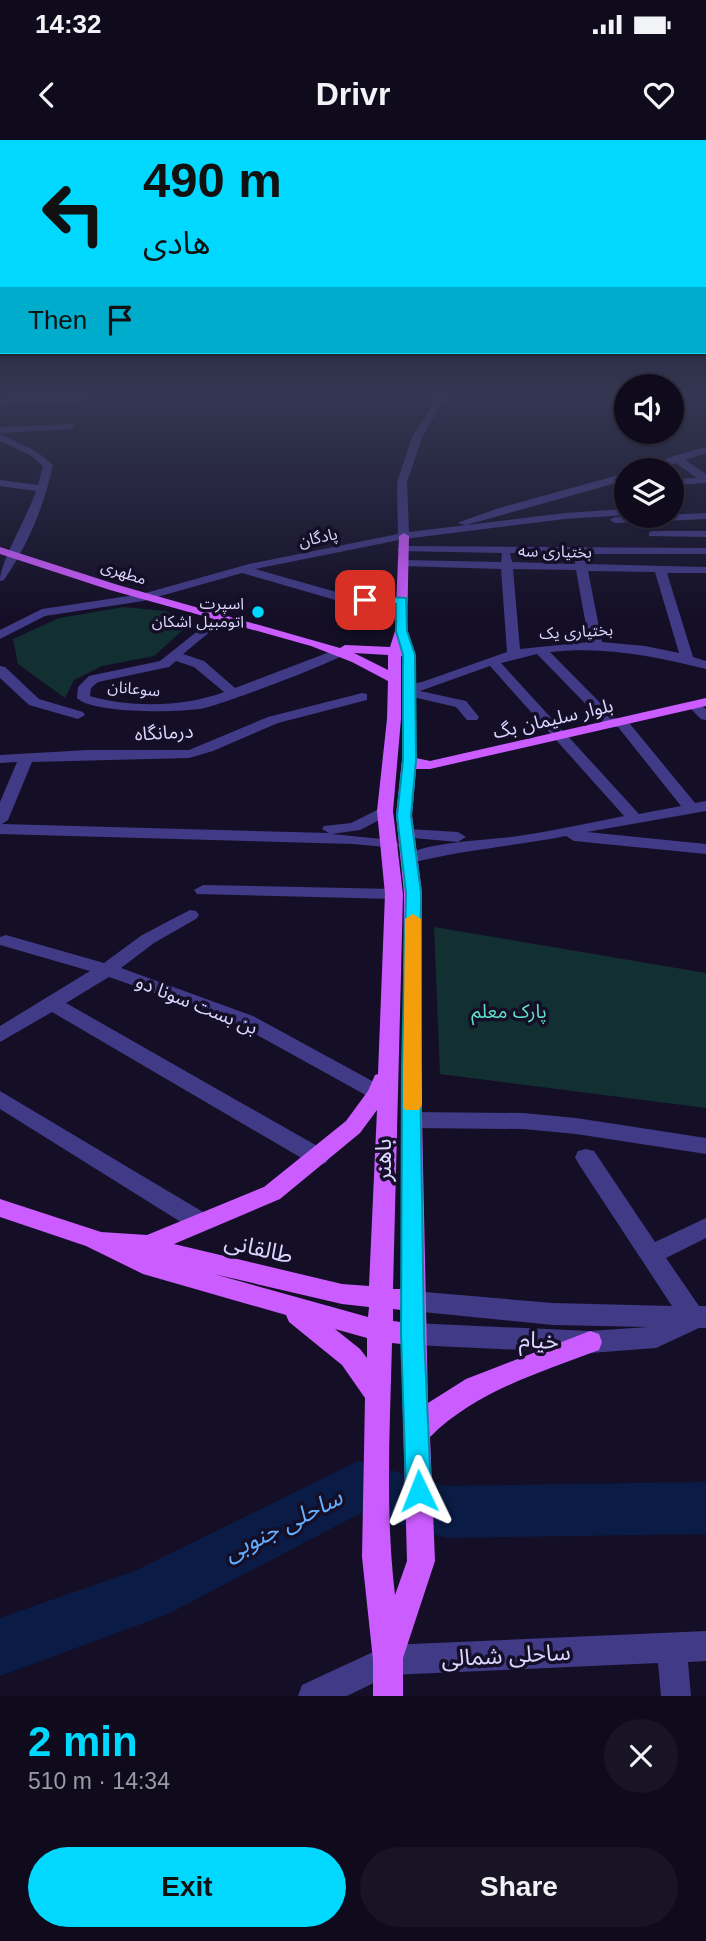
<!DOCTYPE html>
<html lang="en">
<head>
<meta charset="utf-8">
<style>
  :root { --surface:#0f0b1d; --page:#181426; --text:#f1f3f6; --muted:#9b9ba4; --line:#2f2b3b; --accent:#01d8ff }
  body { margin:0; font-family:Helvetica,"Noto Sans Arabic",sans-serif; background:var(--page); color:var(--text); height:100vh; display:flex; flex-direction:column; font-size:26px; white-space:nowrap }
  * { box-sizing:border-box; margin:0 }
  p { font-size:23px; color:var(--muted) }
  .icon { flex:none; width:38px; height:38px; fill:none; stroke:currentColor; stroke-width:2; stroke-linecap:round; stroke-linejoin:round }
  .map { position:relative; height:1556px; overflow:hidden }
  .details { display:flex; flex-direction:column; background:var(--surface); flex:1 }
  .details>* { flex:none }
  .guide { position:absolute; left:0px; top:0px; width:707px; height:214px; box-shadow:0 2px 5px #0004,0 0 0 2px var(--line); background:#01d8ff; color:#111; overflow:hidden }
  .tools { position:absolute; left:614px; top:234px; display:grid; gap:14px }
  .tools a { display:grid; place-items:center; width:70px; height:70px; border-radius:50%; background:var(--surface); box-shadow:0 2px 5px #0004,0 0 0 2px var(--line); font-size:35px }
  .pin { position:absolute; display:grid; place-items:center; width:60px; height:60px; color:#fff; margin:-30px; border-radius:14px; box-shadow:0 4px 10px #0006 }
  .me { position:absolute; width:77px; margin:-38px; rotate:358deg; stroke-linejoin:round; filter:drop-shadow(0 0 5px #0008) }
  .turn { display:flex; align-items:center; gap:24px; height:147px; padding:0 28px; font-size:32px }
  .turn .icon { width:91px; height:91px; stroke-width:2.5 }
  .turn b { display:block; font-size:49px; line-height:60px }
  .then { display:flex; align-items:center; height:66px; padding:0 28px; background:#0003; gap:14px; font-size:26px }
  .round { display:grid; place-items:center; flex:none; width:74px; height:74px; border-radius:37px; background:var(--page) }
  .overview { display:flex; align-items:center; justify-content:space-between; height:119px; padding:0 28px }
  h1 { font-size:42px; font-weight:700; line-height:52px; color:var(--accent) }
  .cta { display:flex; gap:14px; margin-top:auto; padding:14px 28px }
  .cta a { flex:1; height:80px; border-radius:42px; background:var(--accent); color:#111; font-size:28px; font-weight:700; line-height:80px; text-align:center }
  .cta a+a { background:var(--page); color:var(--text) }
  .status { display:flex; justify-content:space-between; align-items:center; height:49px; padding:0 35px; background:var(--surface); direction:ltr }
  .status svg { height:19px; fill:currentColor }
  header { display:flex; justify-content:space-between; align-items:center; height:91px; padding:0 28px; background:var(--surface); font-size:32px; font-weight:700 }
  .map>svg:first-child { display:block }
</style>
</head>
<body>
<div class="status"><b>14:32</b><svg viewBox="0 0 49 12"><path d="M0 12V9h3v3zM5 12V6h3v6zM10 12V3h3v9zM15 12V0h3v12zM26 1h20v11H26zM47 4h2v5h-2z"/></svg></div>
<header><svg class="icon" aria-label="back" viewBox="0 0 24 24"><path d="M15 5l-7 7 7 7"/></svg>Drivr<svg class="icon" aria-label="heart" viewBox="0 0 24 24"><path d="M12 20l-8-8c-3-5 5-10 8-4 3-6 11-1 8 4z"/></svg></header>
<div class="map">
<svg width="706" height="1556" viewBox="0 0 706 1556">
  <rect width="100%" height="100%" fill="#140f27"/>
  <!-- green -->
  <path fill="#123031" d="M124 467 165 471 192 482 154 516 102 526 74 540 65 558 18 524 13 499 59 478Z
    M434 787 706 833V968L440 934Z"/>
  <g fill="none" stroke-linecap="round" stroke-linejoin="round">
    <!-- river -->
    <path fill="#0a1c45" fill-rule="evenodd" d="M358 1321 447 1346 706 1342V1394L447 1398 361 1373 168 1474 0 1536V1478L137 1430Z"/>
    <!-- minor -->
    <path fill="#413a86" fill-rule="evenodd" d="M439 255H447L423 295 407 342 409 392 565 373 626 369V375L565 379 404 399 255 429 347 455 406 458 408 461 402 465 346 463 242 433 143 461 45 476 0 499V490L42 469 142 454 249 424 398 394 397 342 413 295Z
      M84 257 81 262 0 266V260Z
      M73 284V288L70 289 0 293V287Z
      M0 294 36 311 53 325C44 366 28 405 4 440L0 441C0 421 28 376 36 351L0 346V340L38 345 43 326 30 315 0 301Z
      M706 307V313L685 320 706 334V343L672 345V339L697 338 676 323 652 331H636L673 316Z
      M626 333V339L609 345 466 385 457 383 499 368Z
      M706 373V379L615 383 610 380 615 377Z
      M653 391H706V397L649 396V392Z
      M403 406 706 408V414H583L586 424 706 427V433H667L693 517 706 521V529C653 516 605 506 550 512L616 579H626L695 663 706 661V671L587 692 706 704V714L574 701 566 696C515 706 462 710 411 723L405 721 403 718C417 702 494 700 518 696 553 691 589 683 624 676L490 526 420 551 466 561 479 577 477 580H467L456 567 404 555V545L422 542 507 512 501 429 403 426 397 423 403 420 501 422 502 413 399 411 397 409ZM510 413H576L575 424 512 422ZM513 429 576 430 589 502 520 509ZM588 431 655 432 679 513 645 506 602 502ZM537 514 608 587H618L681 666 639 674 501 523Z
      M219 474 223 475V481L183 514 204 521 235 548 335 510 340 509 346 513C336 522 223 564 205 568 182 573 93 574 77 558L78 547 89 536 160 521ZM176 521 194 527 224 552C185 567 130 568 90 556L91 548 98 542 169 527Z
      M0 526 5 527 39 559 83 572 85 575 78 579 29 565 0 538Z
      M362 553 367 554V560L278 583 213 611 189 618 32 622 8 680 2 684 329 693 322 689 324 686 351 683 385 666 391 668 393 671 391 674 360 690 332 694 391 700 397 702 399 705 397 708 353 704 0 694V662L17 622 0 623V615L88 610H189L268 577Z
      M694 561 706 569V580L701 579 687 565Z
      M408 689 458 692 466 697 458 702 402 697 400 694Z
      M203 745 394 749 403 754 394 759 197 754 194 750Z
      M190 770 196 771 199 775 196 779 154 803 121 828 253 876 385 948 388 953 385 958 378 961 371 958 239 885 192 866 109 837 66 863 326 1011 329 1017 326 1023 318 1025 310 1023 52 872 0 902V886L90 831 0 805V797L6 795 104 823 142 795Z
      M0 951 208 1075 211 1082 208 1089 200 1091 192 1089 0 969Z
      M412 972 523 973 576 978 706 998V1014L576 994 523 989 412 988 405 986 402 980 405 974Z
      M586 1009 594 1011 655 1102 706 1078V1098L666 1118 699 1166H706V1188H699L656 1208 590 1213 413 1205 404 1202 401 1194 404 1186 413 1183 590 1191 648 1187 553 1185 413 1171 404 1168 401 1161 404 1154 413 1151 553 1163 672 1166 578 1023 575 1017 578 1011Z
      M706 1491V1521L688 1522 691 1556H661L658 1523 390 1535 347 1556H298L302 1545 388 1505Z"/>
    <!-- major -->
    <path fill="#cb5cff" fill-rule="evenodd" d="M404 393 409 396 407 491 415 515 416 618 430 621 706 558V566L430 629H416L412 675 422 753 421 929 428 1263 466 1239 590 1191 599 1194 602 1202 599 1210C539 1233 476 1251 430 1297L435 1421 403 1518V1556H373V1520L362 1417 365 1258 342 1225 289 1182 286 1175 143 1134 86 1106 0 1077V1059L101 1092 147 1095 264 1047 346 981 368 951 375 935 378 934 385 754 377 671 387 579 388 541 352 522 311 506 110 450 0 414V407L118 445 340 508 345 505 390 507 395 491 399 396ZM354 513 388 515V530ZM401 516 403 517 402 620 396 675 404 753 401 1149H393L403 754 393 671 401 579ZM377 970 369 1146 342 1144 174 1104 280 1059 360 993ZM214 1134 342 1164 369 1167 368 1177ZM393 1169 401 1170V1182L393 1181ZM335 1189 367 1198V1218L360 1209ZM392 1203 401 1204 407 1421 395 1455C385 1371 390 1287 392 1203Z"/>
  </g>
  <!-- sky -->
  <linearGradient id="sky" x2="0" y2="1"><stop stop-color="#0b0815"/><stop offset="0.54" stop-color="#343752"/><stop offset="1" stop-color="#343752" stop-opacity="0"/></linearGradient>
  <rect width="706" height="473" fill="url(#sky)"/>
  <!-- route -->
  <path fill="#01d8ff" stroke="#018ca6" stroke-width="2" d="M365 456 406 458 407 491 415 515 416 620 411 676 421 753 420 929 424 1194 431 1351 427 1360 419 1363 410 1360 406 1351 401 1194 402 929 406 753 397 676 403 620V515L396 491V464L361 462V457Z"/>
  <!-- slow -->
  <path fill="#f59e0b" d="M413 774 421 779 422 965 419 970H405L403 965 405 779Z"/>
  <!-- markers -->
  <circle fill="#01d8ff" stroke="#140f27" stroke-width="2.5" cx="258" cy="472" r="7"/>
  <g text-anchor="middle" stroke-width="7" stroke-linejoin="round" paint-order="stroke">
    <!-- far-street labels -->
    <g font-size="16" fill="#dcd5ff" stroke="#140f27">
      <text transform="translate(318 397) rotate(-12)" y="6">پادگان</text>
      <text transform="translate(555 411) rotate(1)" y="6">بختیاری سه</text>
      <text transform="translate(124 432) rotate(18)" y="6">مطهری</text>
      <text transform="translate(576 491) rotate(-3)" y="6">بختیاری یک</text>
      <text transform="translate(134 548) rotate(5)" y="6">سوعانان</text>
    </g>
    <!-- far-poi labels -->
    <g font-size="16" fill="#dcd5ff" stroke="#140f27" text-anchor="end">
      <text x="244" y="469">اسپرت<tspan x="244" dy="18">اتومبیل اشکان</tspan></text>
    </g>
    <!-- street labels -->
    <g font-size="19" fill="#dcd5ff" stroke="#140f27">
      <text transform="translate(553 578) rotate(-13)" y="7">بلوار سلیمان بگ</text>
      <text transform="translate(164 592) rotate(-3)" y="7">درمانگاه</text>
      <text transform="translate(197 864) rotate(22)" y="7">بن بست سونا دو</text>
    </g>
    <!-- park labels -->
    <g font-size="19" fill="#5fe1c8" stroke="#140f27">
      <text x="509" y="878">پارک معلم</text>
    </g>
    <!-- near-street labels -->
    <g font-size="23" fill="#dcd5ff" stroke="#140f27">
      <text transform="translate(383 1020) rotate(-90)" y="8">باهنر</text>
      <text transform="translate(259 1108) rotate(13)" y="8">طالقانی</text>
      <text transform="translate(539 1200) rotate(3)" y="8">خیام</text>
      <text transform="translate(506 1515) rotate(-3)" y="8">ساحلی شمالی</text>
    </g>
    <!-- near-water labels -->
    <g font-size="24" font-style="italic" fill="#63aeff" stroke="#140f27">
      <text transform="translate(283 1385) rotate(-27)" y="8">ساحلی جنوبی</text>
    </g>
  </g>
</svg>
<div class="tools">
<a><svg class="icon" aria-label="sound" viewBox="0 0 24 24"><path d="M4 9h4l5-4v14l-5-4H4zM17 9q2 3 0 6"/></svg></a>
<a><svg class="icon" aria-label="layers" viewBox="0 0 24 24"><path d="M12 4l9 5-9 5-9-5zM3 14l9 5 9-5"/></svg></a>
</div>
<div class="pin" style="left:365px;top:460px;background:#d93025"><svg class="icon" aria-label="arrive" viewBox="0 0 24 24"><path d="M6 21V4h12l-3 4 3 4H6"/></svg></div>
<svg class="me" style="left:419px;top:1351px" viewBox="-20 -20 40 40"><path d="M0-17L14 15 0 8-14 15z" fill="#01d8ff" stroke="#fff" stroke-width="4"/></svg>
<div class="guide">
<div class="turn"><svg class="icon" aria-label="left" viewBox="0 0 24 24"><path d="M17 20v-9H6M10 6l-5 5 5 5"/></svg><div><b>490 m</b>هادی</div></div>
<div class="then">Then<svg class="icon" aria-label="arrive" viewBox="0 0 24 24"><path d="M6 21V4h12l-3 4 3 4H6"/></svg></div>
</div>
</div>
<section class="details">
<div class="overview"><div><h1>2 min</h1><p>510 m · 14:34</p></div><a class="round"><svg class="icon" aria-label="close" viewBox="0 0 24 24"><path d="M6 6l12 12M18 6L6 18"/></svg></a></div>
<div class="cta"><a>Exit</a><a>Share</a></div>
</section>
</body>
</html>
